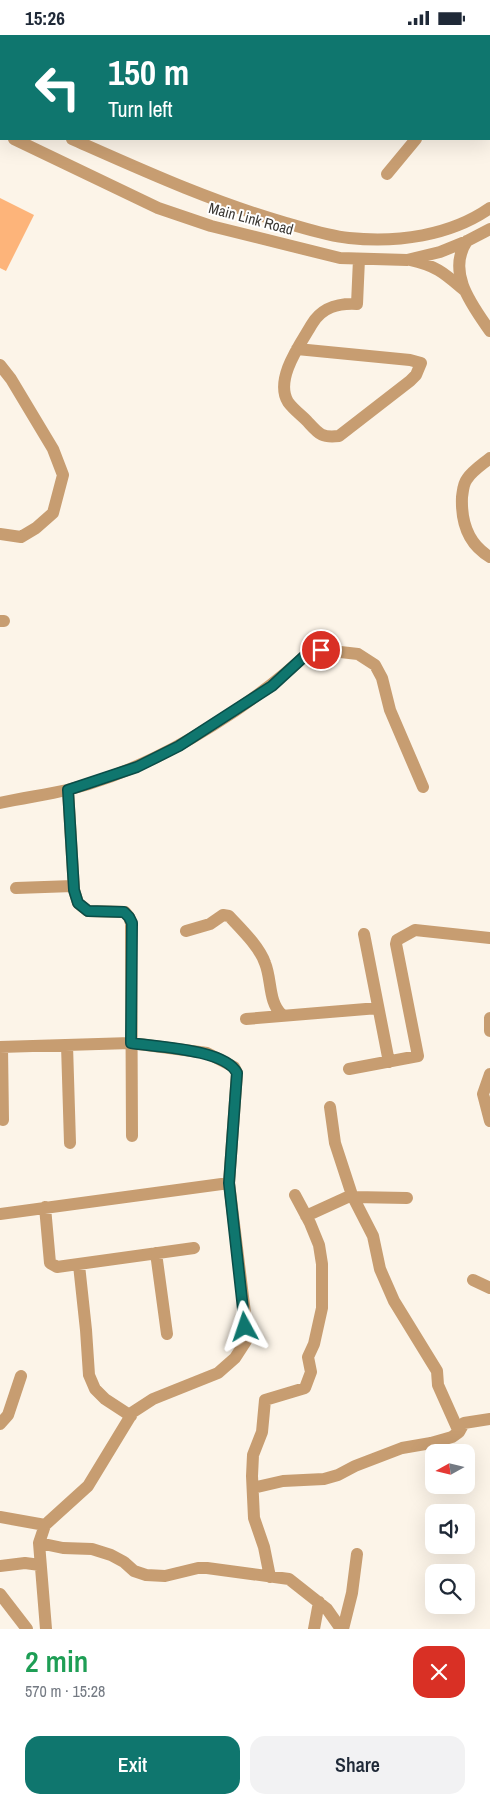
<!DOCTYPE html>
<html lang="en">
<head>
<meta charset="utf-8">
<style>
  :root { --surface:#fff; --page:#f2f2f3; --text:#1f2937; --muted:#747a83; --accent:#0f766e }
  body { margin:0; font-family:"Archivo Narrow",sans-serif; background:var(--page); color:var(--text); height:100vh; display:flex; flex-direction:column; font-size:19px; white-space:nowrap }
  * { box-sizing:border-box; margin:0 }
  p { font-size:16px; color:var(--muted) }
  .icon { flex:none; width:28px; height:28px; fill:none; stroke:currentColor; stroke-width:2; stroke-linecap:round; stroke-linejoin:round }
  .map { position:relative; height:1594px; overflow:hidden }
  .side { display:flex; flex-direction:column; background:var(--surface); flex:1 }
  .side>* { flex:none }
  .banner { position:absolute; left:0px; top:0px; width:490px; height:105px; box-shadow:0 5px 20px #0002; background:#0f766e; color:#fff; overflow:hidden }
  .needle { width:32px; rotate:262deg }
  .tools { position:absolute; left:425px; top:1409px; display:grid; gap:10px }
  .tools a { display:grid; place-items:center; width:50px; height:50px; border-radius:10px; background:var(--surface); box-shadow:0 5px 20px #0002; font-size:25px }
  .pin { position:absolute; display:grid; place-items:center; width:42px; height:42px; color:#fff; margin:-21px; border:2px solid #fff; border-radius:50%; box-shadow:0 1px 5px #0007 }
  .me { position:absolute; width:55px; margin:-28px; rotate:355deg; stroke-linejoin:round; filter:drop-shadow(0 0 4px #0008) }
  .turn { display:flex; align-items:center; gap:18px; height:105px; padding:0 25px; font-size:22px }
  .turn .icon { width:65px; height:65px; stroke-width:2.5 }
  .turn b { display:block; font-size:35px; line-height:42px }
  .round { display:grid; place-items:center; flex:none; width:52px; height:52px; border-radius:15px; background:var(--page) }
  .overview { display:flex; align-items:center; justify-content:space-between; height:85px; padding:0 25px }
  h1 { font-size:30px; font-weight:600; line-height:38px; color:#1e9e55 }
  .button { display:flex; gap:10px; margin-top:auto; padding:10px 25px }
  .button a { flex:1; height:58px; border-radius:15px; background:var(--accent); color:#fff; font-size:20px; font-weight:600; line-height:58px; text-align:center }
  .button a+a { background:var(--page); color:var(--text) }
  .status { display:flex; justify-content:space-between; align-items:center; height:35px; padding:0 25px; background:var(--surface); direction:ltr }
  .status svg { height:14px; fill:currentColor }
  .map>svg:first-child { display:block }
</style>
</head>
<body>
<div class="status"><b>15:26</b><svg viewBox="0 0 49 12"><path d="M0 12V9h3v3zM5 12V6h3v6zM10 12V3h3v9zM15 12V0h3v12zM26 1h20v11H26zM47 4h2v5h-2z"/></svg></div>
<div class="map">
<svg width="490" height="1594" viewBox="0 0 490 1594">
  <rect width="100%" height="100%" fill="#fcf4e8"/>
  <!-- building -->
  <path fill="#fdb47a" d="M0 163 34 180 6 236 0 233Z"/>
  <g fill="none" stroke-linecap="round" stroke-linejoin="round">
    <!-- minor -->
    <path stroke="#c79d71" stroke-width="12" d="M128 0 129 1
      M227 0V1
      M314 0V1
      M346 1 347 0
      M489 9 490 7
      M0 97H1
      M14 104 158 173 211 191 340 223 407 225 440 217 467 206 490 194
      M72 104C142 135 212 167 286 188 307 194 328 201 349 203 397 208 450 201 490 173
      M387 139 416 104
      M467 206C446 237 472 270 490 296
      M410 225C437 231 444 238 464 255
      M297 314 410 325 421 328 416 340 410 346 339 401C321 403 319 399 307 386 301 380 293 374 288 367 274 344 301 308 312 289 322 272 338 268 357 269L359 224
      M0 330 11 344 53 414 63 440 53 478 36 493 21 502 0 499
      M490 423C483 429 472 436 467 444 463 449 463 456 462 462 461 486 468 509 490 522
      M0 586H4
      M68 755 74 855 78 868 88 876 125 877 129 882 131 888 132 1101
      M0 768C22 763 45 760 67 755 130 739 181 712 235 676 261 658 286 639 309 617L314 614 358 619 375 630 382 643 390 675 423 752
      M16 853 73 851
      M186 896 210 889 223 880 229 881C241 894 259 911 265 928 272 945 268 967 282 980
      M364 899 389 1027
      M490 983V996
      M246 984 378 973
      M67 1010 70 1108
      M0 1012 131 1008 207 1018 234 1032 237 1038 229 1148 245 1278 246 1306 235 1323 218 1338 153 1364 133 1377 88 1451 45 1490 39 1508 46 1594
      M2 1012 3 1085
      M349 1034 418 1021 396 909 397 905 415 895 490 903
      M490 1039 483 1059 490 1086
      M330 1072 335 1108 352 1160 373 1201 380 1234 394 1266 437 1336 438 1350 459 1397
      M353 1162 407 1163
      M45 1172 50 1228 57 1232 194 1213
      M0 1179 229 1148
      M306 1181 352 1160
      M156 1218 167 1299
      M79 1230 86 1295 89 1340 95 1354 105 1364 131 1381
      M473 1245 490 1253
      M0 1389 8 1380 21 1341
      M253 1453 283 1446 324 1444 338 1440 355 1431 402 1413 431 1408 452 1402 459 1397 464 1388 490 1384
      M0 1482 45 1490
      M39 1508 63 1513 92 1514 111 1520 124 1527 134 1536 146 1540 165 1541 198 1533H207L289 1544 327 1574 341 1594
      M0 1531 25 1528 40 1530
      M270 1542 264 1512 254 1483 252 1441 253 1420 262 1397 265 1365 305 1353 311 1337 308 1322 314 1309 322 1273V1229L319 1210 310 1188 295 1160
      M0 1559 27 1594
      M314 1594 319 1567
      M343 1594 352 1558 357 1519"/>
    <!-- major -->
    <path stroke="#875b28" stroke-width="12" d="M0 64 1 65"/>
  </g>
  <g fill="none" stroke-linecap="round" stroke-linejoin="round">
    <!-- route casing -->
    <g stroke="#0a4d48" stroke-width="12">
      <path id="route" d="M245 1292 229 1148 237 1038C225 1014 157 1012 131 1008L132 888 129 882 124 877 88 876 78 868 74 855 68 755 137 732 179 711 272 651 309 617 314 614 321 615"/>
    </g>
    <!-- route -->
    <use href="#route" stroke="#0f766e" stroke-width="9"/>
  </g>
  <g text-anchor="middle" stroke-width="4" stroke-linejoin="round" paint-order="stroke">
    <!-- street labels -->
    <g font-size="15" fill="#3a3733" stroke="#fff">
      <text transform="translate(251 184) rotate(15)" y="5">Main Link Road</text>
    </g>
  </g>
</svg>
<div class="tools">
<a><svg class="needle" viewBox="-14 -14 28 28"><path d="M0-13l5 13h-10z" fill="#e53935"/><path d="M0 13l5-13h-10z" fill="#747a83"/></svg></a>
<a><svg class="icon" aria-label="sound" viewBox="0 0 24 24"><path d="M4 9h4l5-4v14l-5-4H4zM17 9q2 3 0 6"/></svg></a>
<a><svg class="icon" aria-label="search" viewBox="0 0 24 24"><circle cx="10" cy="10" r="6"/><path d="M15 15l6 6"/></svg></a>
</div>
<div class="pin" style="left:321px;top:615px;background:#d93025"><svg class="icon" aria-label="arrive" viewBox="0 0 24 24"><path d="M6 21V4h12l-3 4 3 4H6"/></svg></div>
<svg class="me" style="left:245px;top:1292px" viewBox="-20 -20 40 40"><path d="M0-17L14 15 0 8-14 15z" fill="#0f766e" stroke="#fff" stroke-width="4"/></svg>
<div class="banner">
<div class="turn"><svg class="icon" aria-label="left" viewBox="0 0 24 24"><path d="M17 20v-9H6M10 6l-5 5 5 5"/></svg><div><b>150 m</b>Turn left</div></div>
</div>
</div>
<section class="side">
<div class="overview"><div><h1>2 min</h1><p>570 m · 15:28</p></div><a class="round" style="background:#d93025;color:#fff"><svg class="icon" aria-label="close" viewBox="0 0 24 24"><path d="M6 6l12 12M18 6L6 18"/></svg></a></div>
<div class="button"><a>Exit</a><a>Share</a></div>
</section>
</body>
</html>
